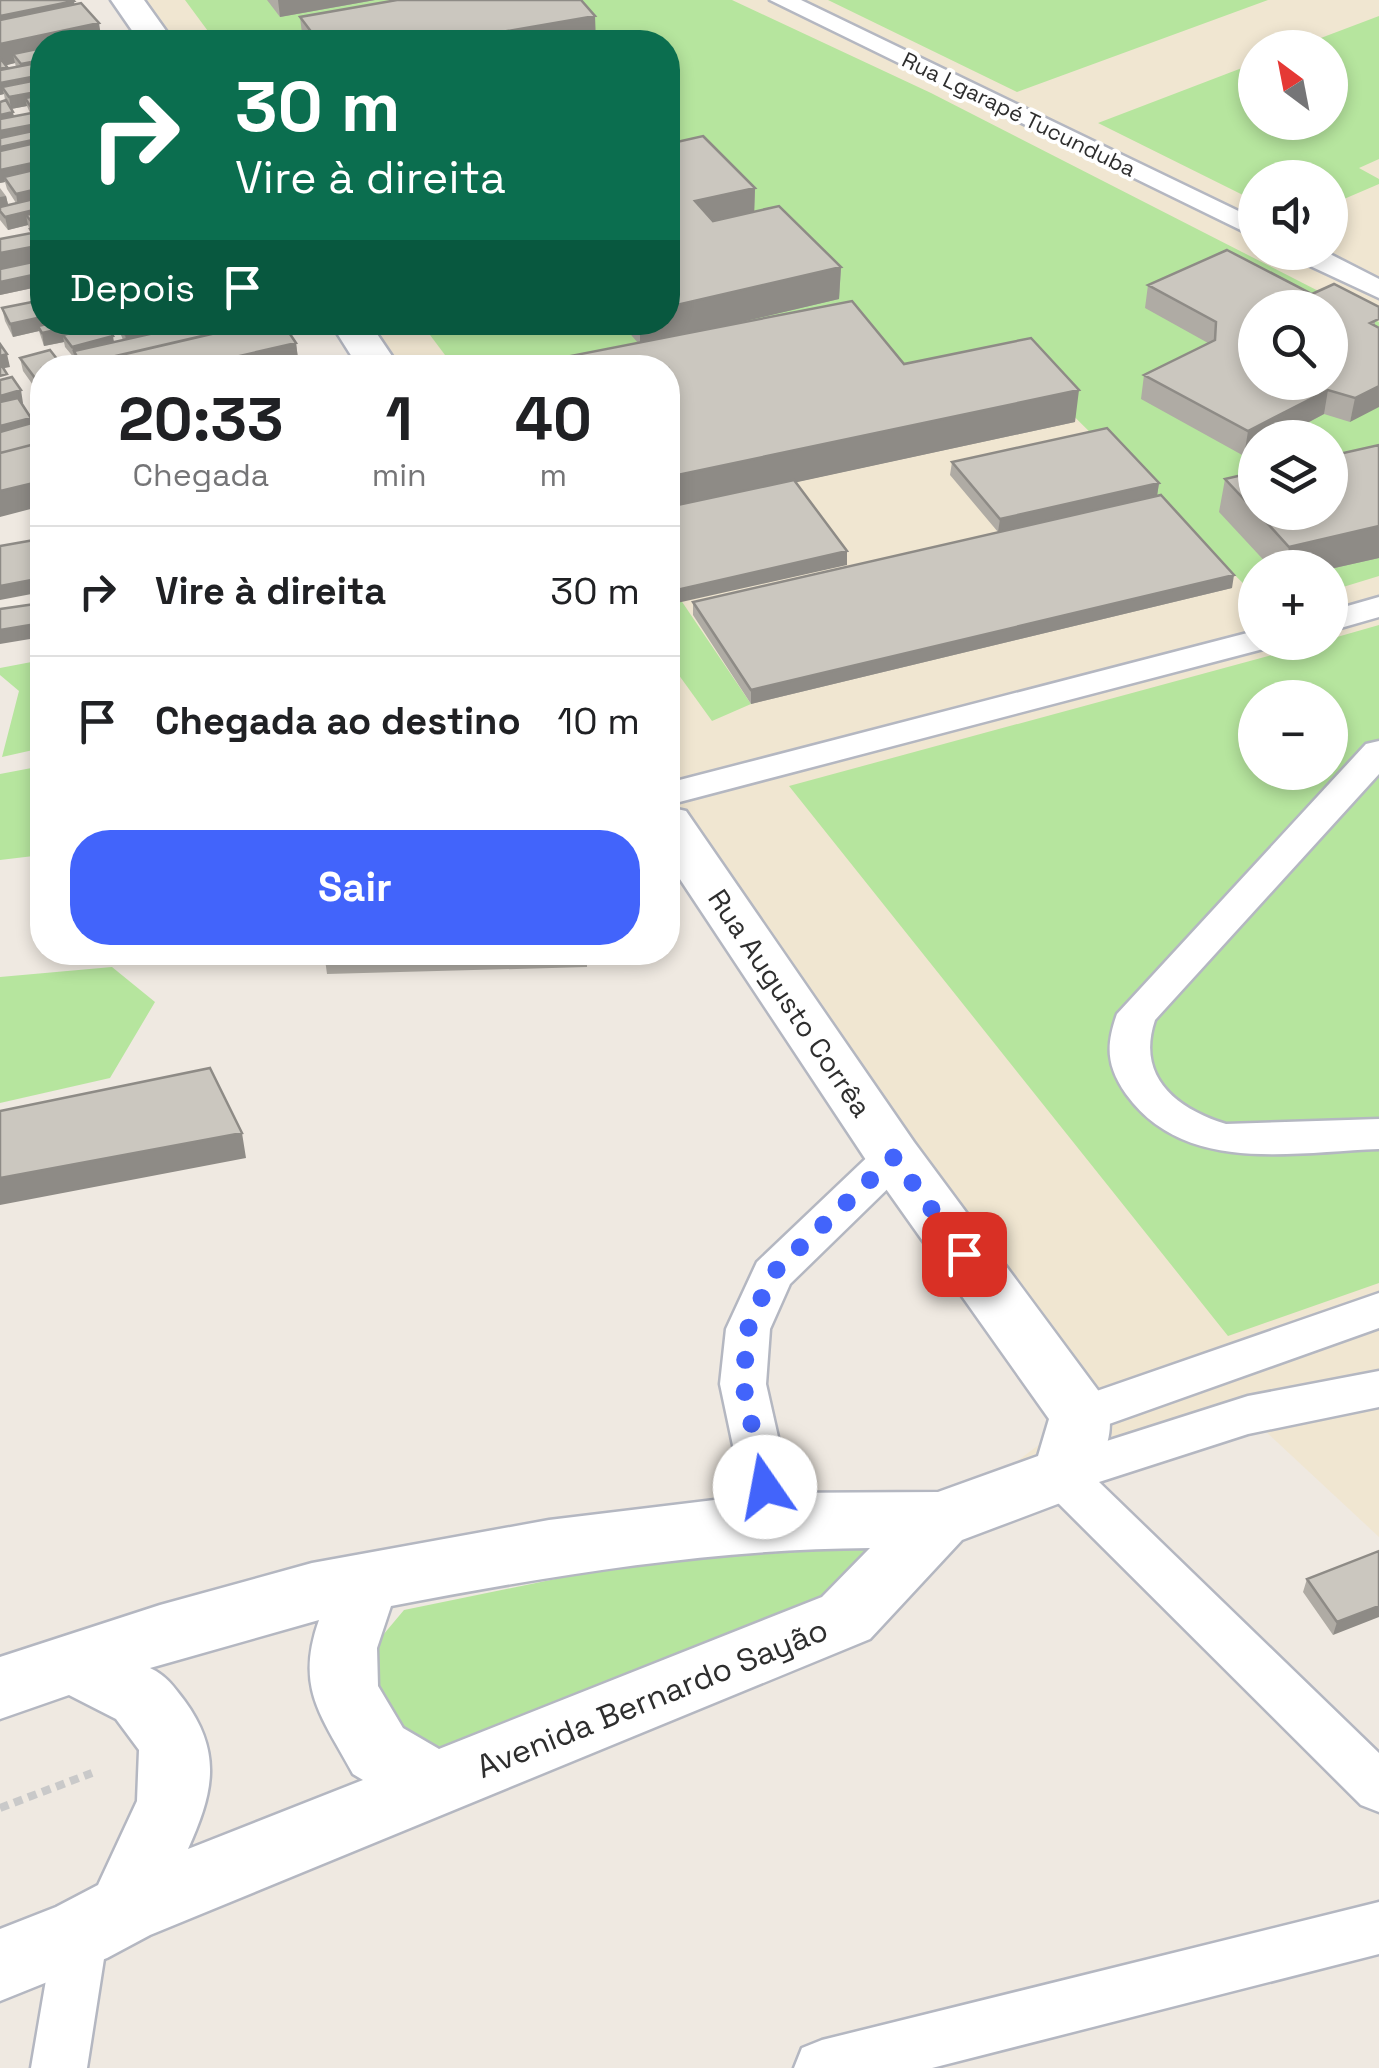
<!DOCTYPE html>
<html lang="pt">
<head>
<meta charset="utf-8">
<style>
  :root { --surface:#fff; --page:#f6f6f6; --text:#202124; --muted:#757577; --line:#e0e0e0; --accent:#4264fb }
  body { margin:0; font-family:"Space Grotesk",sans-serif; background:var(--page); color:var(--text); height:100vh; display:flex; flex-direction:column; font-size:38px; white-space:nowrap }
  * { box-sizing:border-box; margin:0 }
  p { font-size:32px; color:var(--muted) }
  .icon { flex:none; width:55px; height:55px; fill:none; stroke:currentColor; stroke-width:2; stroke-linecap:round; stroke-linejoin:round }
  .map { position:relative; flex:1; overflow:hidden }
  .sheet { position:absolute; left:30px; top:355px; width:650px; height:610px; display:flex; flex-direction:column; background:var(--surface); border-radius:40px; box-shadow:0 5px 15px #0003 }
  .sheet>* { flex:none }
  .guide { position:absolute; left:30px; top:30px; width:650px; height:305px; border-radius:40px; box-shadow:0 5px 15px #0003; background:#0b6e4f; color:#fff; overflow:hidden }
  .needle { width:65px; rotate:328deg }
  .fabs { position:absolute; left:1238px; top:30px; display:grid; gap:20px }
  .fabs a { display:grid; place-items:center; width:110px; height:110px; border-radius:50%; background:var(--surface); box-shadow:0 5px 15px #0003; font-size:50px }
  .pin { position:absolute; display:grid; place-items:center; width:85px; height:85px; color:#fff; margin:-42px; border-radius:20px; box-shadow:0 5px 15px #0006 }
  .me { position:absolute; width:110px; margin:-55px; rotate:348deg; stroke-linejoin:round; filter:drop-shadow(0 0 8px #0008) }
  .turn { display:flex; align-items:center; gap:35px; height:210px; padding:0 40px; font-size:45px }
  .turn .icon { width:130px; height:130px; stroke-width:2.5 }
  .turn b { display:block; font-size:70px; line-height:85px }
  .then { display:flex; align-items:center; height:95px; padding:0 40px; background:#0003; gap:20px; font-size:38px }
  .eta { display:flex; justify-content:space-evenly; align-items:center; height:170px; text-align:center }
  .eta b { font-size:60px; font-weight:700; line-height:70px }
  .cta { display:flex; gap:20px; margin-top:auto; padding:20px 40px }
  .cta a { flex:1; height:115px; border-radius:40px; background:var(--accent); color:#fff; font-size:40px; font-weight:700; line-height:115px; text-align:center }
  ul { padding:0; list-style:none }
  li { display:flex; align-items:center; gap:30px; height:130px; padding:0 40px; border-top:2px solid var(--line) }
  li div { flex:1 }
  li b { display:block; font-size:38px }
  li em { font-style:normal }
  .map>svg:first-child { display:block }
</style>
</head>
<body>
<div class="map">
<svg width="1379" height="2068" viewBox="0 0 1379 2068">
  <rect width="100%" height="100%" fill="#efe9e1"/>
  <!-- education -->
  <path fill="#f0e6d1" fill-rule="evenodd" d="M127 0H1379V1537L1248 1415 939 1520 1080 1414 668 823V368L380 367 349 323 668 322V42H157ZM1255 48H1330V122H1255ZM1255 178H1330V252H1255ZM1255 308H1330V382H1255ZM1255 438H1330V512H1255ZM1255 568H1330V642H1255ZM1255 698H1330V772H1255Z"/>
  <!-- green -->
  <path fill="#b6e59e" fill-rule="evenodd" d="M185 0H732L931 93 1379 322V576L1330 591V568H1255V595L1027 370 454 367 421 323 668 322V42H216ZM1255 308H1330V382H1255ZM1255 438H1330V512H1255Z
    M828 0H1268L1017 92Z
    M1379 16V159L1359 168 1379 179V184L1330 205V178H1255V201L1098 123 1255 63V122H1330V48L1297 47Z
    M668 581 751 704 712 721 668 660Z
    M1379 625V1283L1228 1336 789 786 1316 643 1330 642V639ZM1255 698H1330V772H1255Z
    M42 660V748L2 757 19 691 0 675V668Z
    M42 766V855L0 860V774Z
    M112 967 155 1002 110 1078 0 1103V977Z
    M896 1541 807 1612 425 1756 379 1714 367 1654 404 1610 711 1547Z"/>
  <g fill="none" stroke-linecap="round" stroke-linejoin="round">
    <!-- service casing -->
    <g stroke="#b4b7c1" stroke-width="5">
      <path id="service" d="M770 0H801L1255 219V237Z
        M1289 252H1326L1379 279V298L1293 258Z
        M1379 597V617L1330 631V611Z
        M1255 631V642H1271L1267 648 668 805V783Z
        M1379 741V774L1155 1020C1136 1076 1175 1108 1226 1124L1379 1119V1149C1292 1152 1184 1175 1126 1094 1106 1065 1106 1045 1117 1014L1366 744Z
        M894 1141 909 1146 915 1157 909 1168 790 1284 770 1329 766 1384 797 1521 790 1535 773 1541 756 1535 749 1521 720 1384 726 1329 757 1262 879 1146Z
        M1379 1293V1328L1081 1434 1065 1428 1058 1415 1065 1402Z
        M1379 1371V1407L1248 1434 1099 1482 1379 1753V1812L1361 1805 1044 1489 1038 1475 1044 1461 1248 1396Z
        M1379 1902V1954L932 2068H794L802 2048 822 2040Z
        M81 1907 100 1915 108 1933 87 2068H31L54 1933 62 1915Z"/>
    </g>
    <!-- secondary casing -->
    <g stroke="#b4b7c1" stroke-width="5">
      <path id="secondary" d="M111 0H144L174 42H140Z
        M330 322H369L400 368H359Z
        M668 807 686 811 914 1142 1103 1397C1121 1431 1100 1462 1084 1494L962 1540 870 1639 150 1935 107 1958 0 2001V1929L56 1907 98 1885 137 1801 139 1750 116 1719 69 1695 0 1719V1657L160 1605 312 1563 549 1520 773 1493 938 1492 1038 1456 1049 1419 874 1172 668 861ZM870 1548 822 1597 439 1749 403 1728 378 1686 377 1648 391 1606C549 1576 708 1549 870 1548ZM319 1620C295 1688 321 1715 353 1774L363 1780 188 1849C213 1793 223 1753 184 1700 173 1686 167 1676 150 1668Z"/>
    </g>
    <!-- path -->
    <path stroke="#c9c9c9" stroke-width="8" stroke-dasharray="9 6" stroke-linecap="butt" d="M0 1808 92 1773"/>
    <!-- service -->
    <use href="#service" fill="#fff" fill-rule="evenodd"/>
    <!-- secondary -->
    <use href="#secondary" fill="#fff" fill-rule="evenodd"/>
  </g>
  <!-- wall -->
  <path fill="#afaba4" fill-rule="evenodd" d="M0 0 42 42V150L37 152 42 286 0 295V239L31 233 28 225 8 230 0 220V188L6 196 8 205 16 203 7 189 5 182 0 183V102L5 100 4 94 0 95ZM15 63 16 67 7 69 6 65ZM27 106 30 113 14 116 11 109Z
    M267 0H375L280 17Z
    M300 17 319 42H303Z
    M755 188 754 212 841 267 839 299 715 328 904 364 1075 422 796 482 847 551V565L668 368H555V359L638 343 620 322H668Z
    M1148 285 1312 294 1379 307 1350 422 1324 414 1279 438H1255L1244 456 1141 399 1144 375 1208 343 1145 308Z
    M2 308 42 322H282L296 343 298 359 308 368 77 365 75 359 65 347 64 342 44 346 39 331 13 337 5 321ZM119 330 123 340 114 342 110 332Z
    M20 358 42 368V394L40 395 23 371Z
    M1379 445V558L1330 569V568H1271L1219 512 1225 479 1255 472V512H1330Z
    M952 462 1159 483 1157 496 998 532 950 475Z
    M1232 588 751 704 693 615V602Z
    M324 952H587V967L327 974Z
    M1379 1551 1333 1635 1303 1592 1307 1579Z"/>
  <!-- shaded-wall -->
  <path fill="#8e8b86" d="M0 0 74 1 77 23 0 39Z
    M278 0H375L280 17Z
    M595 16 596 42H444Z
    M99 23 102 42H42V57L13 54 15 63 0 67V44Z
    M42 75V87H2L4 94 0 95V83Z
    M42 91V103L25 98 27 106 11 109 9 97Z
    M673 94V124L668 125V95Z
    M13 112 15 124 0 127V115Z
    M42 123V135L0 144V131Z
    M42 138V150L0 159V147Z
    M42 161V174L4 177 5 182 0 183V170Z
    M42 188V201L18 206 16 194Z
    M755 188 754 219 694 232 695 201Z
    M6 196 9 208 0 210V197Z
    M42 208V221L26 215 28 225 8 230 5 217Z
    M42 225V269H0V253L37 238 35 226Z
    M841 267 839 299 640 346V322H668V307Z
    M42 273V286L0 295V282Z
    M42 317V322H81L38 326 39 331 13 337 10 324Z
    M92 322H118L119 330 68 341 63 335 64 342 44 346 42 333Z
    M175 322H232L127 347 125 334Z
    M113 336 115 349 74 351 75 359 72 347Z
    M296 343 299 366 294 368H187Z
    M7 354 10 367 0 369V356Z
    M42 381V394L40 395 38 382Z
    M1379 386V407L1350 422 1355 398Z
    M21 390 23 403 0 409V396Z
    M1079 390 1075 422 668 510V477Z
    M1328 390 1324 414 1279 438H1255V450L1244 456 1248 431Z
    M31 418 34 431 0 439V426Z
    M42 481V506L0 517V491Z
    M1159 483 1157 496 998 532 1000 519Z
    M1379 526V558L1330 569V568H1285L1289 547Z
    M847 551V565L668 605V592Z
    M1234 575 1232 588 751 704V690Z
    M42 578V592L0 600V586Z
    M42 623V637L0 644V630Z
    M242 1133 246 1158 0 1205V1178Z
    M1379 1606V1617L1333 1635 1337 1622Z"/>
  <!-- building -->
  <path fill="#cbc7bf" stroke="#8e8b86" stroke-width="2.5" fill-rule="evenodd" d="M0 0H73L74 1 0 16Z
    M397 0H581L595 16 444 42H319L300 17Z
    M81 3 99 23 0 44V20Z
    M101 36 107 42H68Z
    M42 48V60L21 64 13 54Z
    M0 58 7 67 0 69Z
    M42 62V75L0 83V70Z
    M42 79V91L9 97 2 87Z
    M42 95V108L33 110 25 98Z
    M6 100 13 112 0 115V102Z
    M42 111V123L0 131V119Z
    M42 129V138L0 147V138Z
    M703 136 755 188 695 201 713 221 779 206 841 267 668 307V144Z
    M31 144 42 161 0 170V151Z
    M42 168V188L16 194 4 177Z
    M42 197V208L5 217 0 211V207Z
    M42 211V225L35 226 26 215Z
    M42 227V231L32 233 30 229Z
    M42 231V245L0 253V239Z
    M1227 250 1312 294 1334 284 1379 307V319L1370 323 1379 328V386L1355 398 1328 390 1248 431 1144 375 1215 340 1216 322 1148 285ZM1255 308H1330V382H1255Z
    M42 260V273L0 282V269Z
    M42 300V317L10 324 2 308Z
    M852 301 904 364 1031 338 1079 390 668 477V368H561L555 359Z
    M56 322H92L42 333 38 326Z
    M118 322H175L125 334Z
    M203 322H263L81 364 74 351Z
    M263 322H282L296 343 187 368H65Z
    M104 324 113 336 72 347 63 335Z
    M0 344 7 354 0 356Z
    M50 350 64 368H42V381L38 382 20 358Z
    M303 358 308 368H257Z
    M0 363 7 374 0 376Z
    M12 377 21 390 0 396V380Z
    M18 398 31 418 0 426V402Z
    M35 422 42 434V446L37 448 35 444 0 453V432Z
    M1107 428 1159 483 1000 519 952 462Z
    M35 444 42 459V481L0 491V453Z
    M1379 445V526L1289 547 1257 512H1330V456Z
    M1255 472V511L1225 479Z
    M794 480 847 551 668 592V507Z
    M1161 495 1234 575 751 690 693 602Z
    M40 539 42 548V578L0 586V546Z
    M42 603V623L0 630V609Z
    M210 1068 242 1133 0 1178V1111Z
    M1379 1551V1606L1337 1622 1307 1579Z"/>
  <g fill="none" stroke-linecap="round" stroke-linejoin="round">
    <!-- route -->
    <path stroke="#4264fb" stroke-width="18" stroke-dasharray="0 32.4" d="M765 1487 743 1384 748 1329 772 1274 894 1157 964 1254"/>
  </g>
  <g text-anchor="middle" stroke-width="8" stroke-linejoin="round" paint-order="stroke">
    <!-- far-street labels -->
    <g font-size="22" fill="#2e2e2e" stroke="#fff">
      <text transform="translate(1019 114) rotate(26)" y="8">Rua Lgarapé Tucunduba</text>
    </g>
    <!-- street labels -->
    <g font-size="28" fill="#2e2e2e" stroke="#fff">
      <text transform="translate(790 1003) rotate(56)" y="10">Rua Augusto Corrêa</text>
    </g>
    <!-- near-street labels -->
    <g font-size="32" fill="#2e2e2e" stroke="#fff">
      <text transform="translate(652 1698) rotate(-22)" y="11">Avenida Bernardo Sayão</text>
    </g>
  </g>
</svg>
<div class="fabs">
<a><svg class="needle" viewBox="-14 -14 28 28"><path d="M0-13l5 13h-10z" fill="#e53935"/><path d="M0 13l5-13h-10z" fill="#757577"/></svg></a>
<a><svg class="icon" aria-label="sound" viewBox="0 0 24 24"><path d="M4 9h4l5-4v14l-5-4H4zM17 9q2 3 0 6"/></svg></a>
<a><svg class="icon" aria-label="search" viewBox="0 0 24 24"><circle cx="10" cy="10" r="6"/><path d="M15 15l6 6"/></svg></a>
<a><svg class="icon" aria-label="layers" viewBox="0 0 24 24"><path d="M12 4l9 5-9 5-9-5zM3 14l9 5 9-5"/></svg></a>
<a>+</a>
<a>−</a>
</div>
<div class="pin" style="left:964px;top:1254px;background:#d93025"><svg class="icon" aria-label="arrive" viewBox="0 0 24 24"><path d="M6 21V4h12l-3 4 3 4H6"/></svg></div>
<svg class="me" style="left:765px;top:1487px" viewBox="-20 -20 40 40"><circle r="19" fill="#fff"/><path d="M0-13L10 11 0 6-10 11z" fill="#4264fb"/></svg>
<div class="guide">
<div class="turn"><svg class="icon" aria-label="right" viewBox="0 0 24 24"><path d="M7 20v-9h11M14 6l5 5-5 5"/></svg><div><b>30 m</b>Vire à direita</div></div>
<div class="then">Depois<svg class="icon" aria-label="arrive" viewBox="0 0 24 24"><path d="M6 21V4h12l-3 4 3 4H6"/></svg></div>
</div>
<section class="sheet">
<div class="eta">
<div><b>20:33</b><p>Chegada</p></div>
<div><b>1</b><p>min</p></div>
<div><b>40</b><p>m</p></div>
</div>
<ul>
<li><svg class="icon" aria-label="right" viewBox="0 0 24 24"><path d="M7 20v-9h11M14 6l5 5-5 5"/></svg><div><b>Vire à direita</b></div><em>30 m</em></li>
<li><svg class="icon" aria-label="arrive" viewBox="0 0 24 24"><path d="M6 21V4h12l-3 4 3 4H6"/></svg><div><b>Chegada ao destino</b></div><em>10 m</em></li>
</ul>
<div class="cta"><a>Sair</a></div>
</section>
</div>
</body>
</html>
